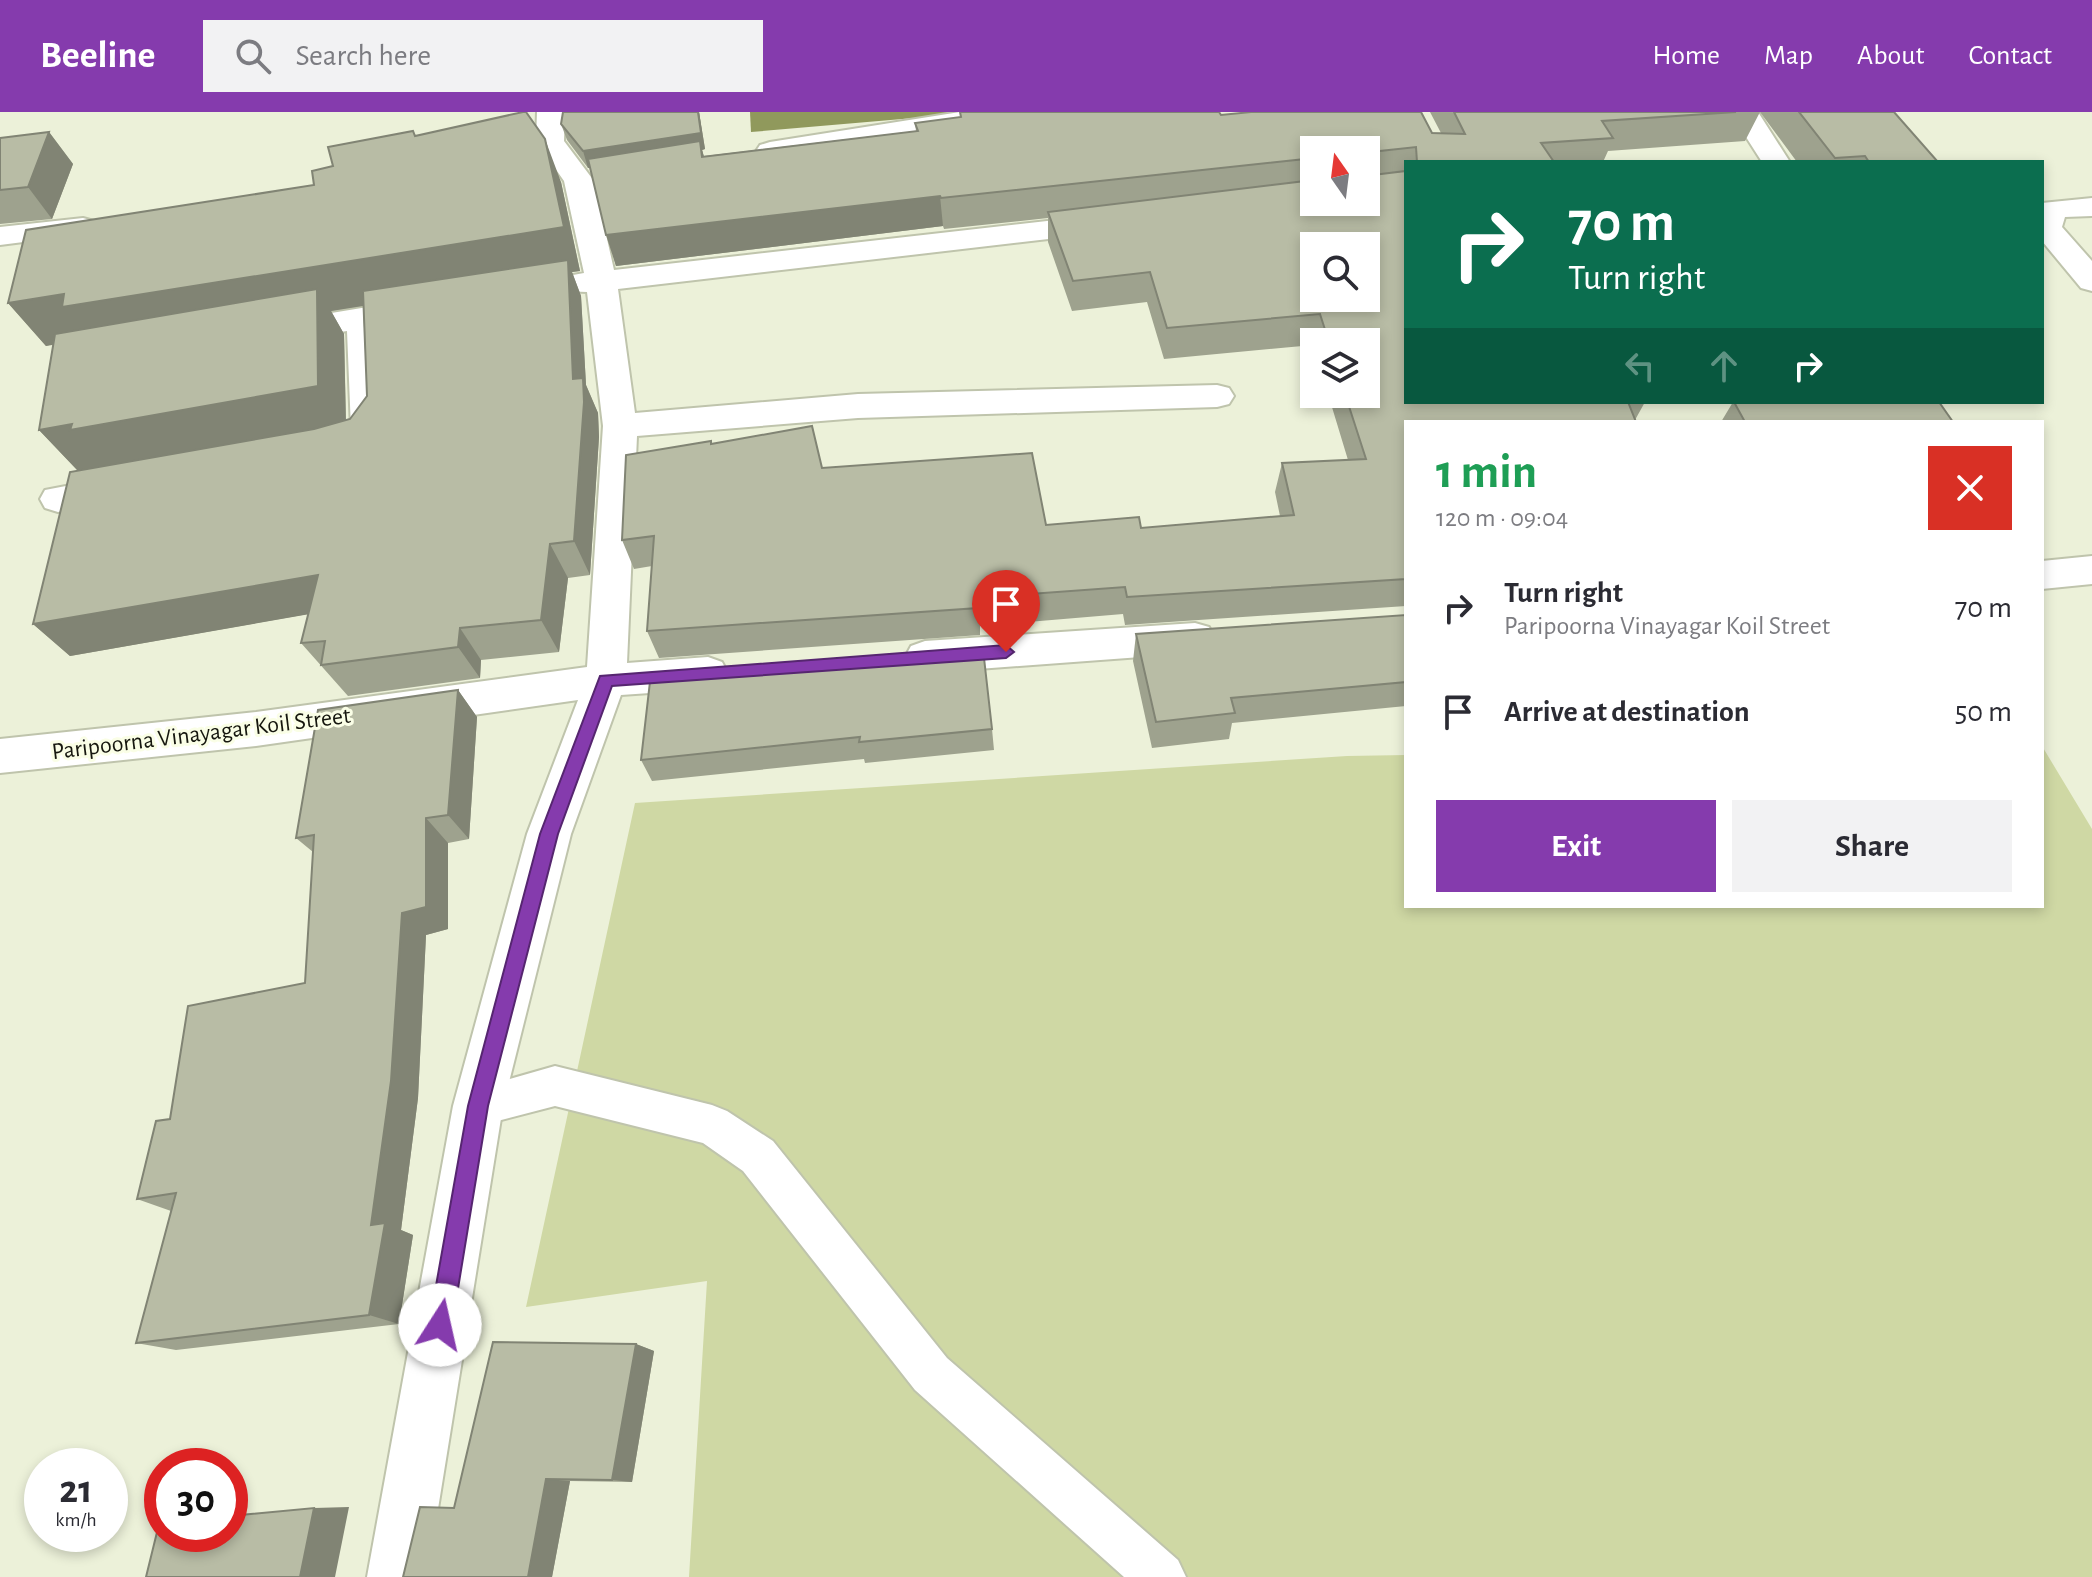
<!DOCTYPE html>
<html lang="en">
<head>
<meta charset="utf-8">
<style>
  :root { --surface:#fff; --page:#f2f2f3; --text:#2b2b33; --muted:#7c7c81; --accent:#853bad }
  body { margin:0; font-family:"Alegreya Sans",sans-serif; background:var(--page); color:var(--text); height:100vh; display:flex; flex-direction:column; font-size:30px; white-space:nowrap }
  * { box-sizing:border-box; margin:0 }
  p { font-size:26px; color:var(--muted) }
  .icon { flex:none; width:44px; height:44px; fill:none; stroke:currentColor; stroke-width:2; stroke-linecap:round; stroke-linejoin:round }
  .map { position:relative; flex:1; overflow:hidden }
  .sheet { position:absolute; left:1404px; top:308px; width:640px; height:488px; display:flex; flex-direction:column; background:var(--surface); border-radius:0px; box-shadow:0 4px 12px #0003 }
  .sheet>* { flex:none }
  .guide { position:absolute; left:1404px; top:48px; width:640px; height:244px; border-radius:0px; box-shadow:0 4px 12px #0003; background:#0b6e4f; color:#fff; overflow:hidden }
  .needle { width:52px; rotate:346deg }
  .fabs { position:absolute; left:1300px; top:24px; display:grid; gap:16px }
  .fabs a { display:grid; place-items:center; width:80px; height:80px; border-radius:0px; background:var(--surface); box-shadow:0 4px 12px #0003; font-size:40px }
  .speed { position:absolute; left:24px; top:1336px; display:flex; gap:16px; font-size:40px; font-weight:700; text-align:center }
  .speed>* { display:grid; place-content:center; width:104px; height:104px; border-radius:50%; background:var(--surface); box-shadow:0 4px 12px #0003; line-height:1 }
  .speed small { font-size:20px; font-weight:400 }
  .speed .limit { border:12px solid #d22; background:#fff; color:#111 }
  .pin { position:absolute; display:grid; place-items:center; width:68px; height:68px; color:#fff; margin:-82px -34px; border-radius:50% 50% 50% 0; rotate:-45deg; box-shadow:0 0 8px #0007 }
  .pin .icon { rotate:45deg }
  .me { position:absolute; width:88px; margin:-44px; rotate:10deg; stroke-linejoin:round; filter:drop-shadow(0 0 6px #0008) }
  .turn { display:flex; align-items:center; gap:28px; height:168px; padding:0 32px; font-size:36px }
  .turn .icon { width:104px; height:104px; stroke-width:2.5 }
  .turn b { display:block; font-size:56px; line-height:68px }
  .lanes { display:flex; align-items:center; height:76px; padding:0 32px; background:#0003; justify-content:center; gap:40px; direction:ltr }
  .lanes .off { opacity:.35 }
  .round { display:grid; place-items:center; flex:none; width:84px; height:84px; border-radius:0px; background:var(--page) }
  .summary { display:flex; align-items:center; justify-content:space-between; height:136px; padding:0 32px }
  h1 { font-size:48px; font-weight:700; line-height:60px; color:#1e9e55 }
  .action { display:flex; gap:16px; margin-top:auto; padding:16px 32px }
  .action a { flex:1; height:92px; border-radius:0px; background:var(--accent); color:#fff; font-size:32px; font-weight:700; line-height:92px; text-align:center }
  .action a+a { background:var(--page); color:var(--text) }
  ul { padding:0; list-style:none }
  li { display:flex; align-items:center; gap:24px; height:104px; padding:0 32px }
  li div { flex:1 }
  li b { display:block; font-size:30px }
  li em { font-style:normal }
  header { display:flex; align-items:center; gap:48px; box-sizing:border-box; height:112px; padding:0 40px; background:var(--accent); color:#fff }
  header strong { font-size:38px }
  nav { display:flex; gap:44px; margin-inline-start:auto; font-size:28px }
  .search { width:560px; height:72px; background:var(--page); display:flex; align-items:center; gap:20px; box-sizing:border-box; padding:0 28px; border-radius:0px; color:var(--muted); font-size:30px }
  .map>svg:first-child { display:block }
</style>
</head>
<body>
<header>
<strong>Beeline</strong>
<div class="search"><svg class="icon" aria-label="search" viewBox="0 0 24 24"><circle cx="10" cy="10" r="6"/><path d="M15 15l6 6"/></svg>Search here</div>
<nav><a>Home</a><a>Map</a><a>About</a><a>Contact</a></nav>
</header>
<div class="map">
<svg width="2092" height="1465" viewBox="0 0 2092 1465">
  <rect width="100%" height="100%" fill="#ecf1d9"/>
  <!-- green -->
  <path fill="#cfd8a4" d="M2042 634 2092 717V1465H689L707 1169 526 1195 635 691 1347 644 1406 643V794H2042Z"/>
  <!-- water -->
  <path fill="#90995c" d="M750 0H948L949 3 751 20Z"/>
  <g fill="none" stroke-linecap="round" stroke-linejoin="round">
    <!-- lane casing -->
    <g stroke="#bfc4ac" stroke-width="4">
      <path id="lane" d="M555 954 712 993 727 999 773 1029 947 1246 1178 1448 1186 1465H1124L915 1278 743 1059 703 1031 555 994 478 1014 464 1008 458 994 464 980Z"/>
    </g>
    <!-- street casing -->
    <g stroke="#bfc4ac" stroke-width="4">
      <path id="street" d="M537 0H565L564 29 594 69 614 158 1109 102 1120 105 1124 111 1120 117 1109 120 618 177 635 301 858 282 1217 273 1229 276 1234 284 1229 292 1217 295 858 306 637 324 627 551 708 545 722 550 728 561 722 572 708 577 621 583 571 722 503 994 427 1465H367L453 994 527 722 578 588 256 634 0 661V627L256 600 587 555 603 314 587 180 562 179 557 172 562 165 584 161 564 69 536 29Z
        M960 0H1026L1022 6 1012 8 770 48 760 45 756 39 760 33 770 30Z
        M1730 0H1758L1790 50H1762Z
        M2092 86V104L2065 105 2062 115 2092 149V179L2081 176 2042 129V91Z
        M83 106 94 109 98 115 94 121 0 133V115Z
        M422 186 433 189 438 196 433 203 380 213 386 320C375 339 358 349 336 343L330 334 336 325 351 317 347 219 277 230 265 227 261 220 265 213 277 210Z
        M123 363 136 367 141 376 136 385 58 400 45 396 40 387 45 378Z
        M2092 444V472L2042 477V449Z
        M1195 511 1209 515 1215 526 1209 537 1195 541 925 561 911 556 905 545 911 534 925 529Z"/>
    </g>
    <!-- lane -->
    <use href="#lane" fill="#fff" fill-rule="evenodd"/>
    <!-- street -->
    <use href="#street" fill="#fff" fill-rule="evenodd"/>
  </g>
  <!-- wall -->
  <path fill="#9ea28e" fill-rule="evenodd" d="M563 0H699L705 37 702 38 704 44 916 19 915 11 960 5V0H1219L1221 3 1441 21 1430 0H1760L1745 29 1608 39 1603 50H1406V290H1645L1635 308 1406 310V494L1125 513 1123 502 980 514V523L659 546 647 519 652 454 634 457 622 428 712 332 822 356 1046 413 1141 416 1280 404 1275 380 1282 351 1348 348 1328 282H1366V230H1314V237L1313 233 1164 247 1147 190 1072 199 1048 130V106L944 117 943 114 616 154 590 55 588 56 567 28 561 12ZM1314 38H1366L1314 90Z
    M1760 0H1894L1938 50H1797Z
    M49 20 73 52 52 107 0 112V78Z
    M416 24 561 70 580 159 572 160 581 184 586 273 598 301 599 325 590 463 568 466 559 540 481 548 480 566 348 584 301 531 308 502 70 544 33 512 78 359 39 318 53 232 46 234 8 191 314 73 333 54ZM363 194 367 284 350 307 346 308 344 222 331 199Z
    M1733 290H1939L1953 310H1721Z
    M1406 503V594L1232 611 1229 627 1152 636 1133 549 1136 522Z
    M651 561 992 617 994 638 865 651 864 647 652 669 641 648Z
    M458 578 477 605 469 727 448 731V817L426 823 418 986 401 1118 413 1123 399 1212 176 1238 136 1231 171 1099 137 1087 170 1007 305 871 313 740 296 726Z
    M636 1232 654 1239 632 1370 570 1369 552 1465H403L454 1395Z"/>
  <!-- shaded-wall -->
  <path fill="#818474" d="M699 0 705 37 702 38 708 60 702 45 701 38 588 56 583 39Z
    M49 20 73 52 52 107 28 75Z
    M545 27 561 70 580 159 572 160 581 184 586 273 598 301 599 325 590 463 574 429 573 267 568 161 331 199 344 222 346 318 80 361 39 318 88 227 46 234 8 191Z
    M940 84 943 114 616 154 606 123Z
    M550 432 568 466 559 540 541 508Z
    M318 463 344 496 70 544 33 512Z
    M460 516 481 548 480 566 458 535Z
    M458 578 477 605 469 727 448 703Z
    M426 706 448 731V817L426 823 418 986 401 1118 413 1123 399 1212 369 1203 371 1113 402 801Z
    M636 1232 654 1239 632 1370 612 1368Z
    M546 1367 570 1369 552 1465H528Z
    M349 1395 335 1465H300L314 1396Z"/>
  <!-- building -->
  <path fill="#b8bca5" stroke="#818474" stroke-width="2" fill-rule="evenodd" d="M523 0H526L545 27 564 115 62 195 64 182 8 191 26 118 314 73 312 59 333 54 328 35 413 19 415 24Z
    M563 0H698L701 21 583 39 561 12Z
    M960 0H1219L1221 3 1251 0H1421L1432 21 1465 22 1454 0H1736L1602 9 1613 26 1541 31 1554 50H1417L1416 35 1371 40 1370 56 1367 59 1373 63 1406 59V290H1628L1636 310H1406V467L1127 485 1125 475 977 486 978 496 647 519 654 424 622 428 626 343 711 329V332L812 314 822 356 1032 341 1046 413 1139 405 1141 416 1294 403 1282 351 1366 347 1345 282H1366V230H1329L1320 202 1167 216 1150 160 1073 169 1048 100 1314 68V90H1366V38H1314V46L941 86 940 84 606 123 588 47 700 29 702 45 918 19 915 11 961 5ZM1314 134H1366V186H1314Z
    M1799 0H1894L1938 50H1869L1865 44 1835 46Z
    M49 20 28 75 0 78V26Z
    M568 148 573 267 583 266 584 290 574 429 550 432 541 508 460 516 458 535 321 553 325 529 301 531 318 463 33 512 70 360 314 317 350 307 367 284 363 179Z
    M317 177 318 274 70 318 72 312 39 318 55 222Z
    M1734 290H1939L1953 310H1745Z
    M1406 503V570L1231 586 1235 601 1156 610 1136 522Z
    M983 537 992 617 859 630 860 625 641 648 651 561Z
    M458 578 448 703 426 706V795L402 801 391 969 371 1113 385 1111 369 1203 136 1231 176 1081 137 1087 156 1009 170 1007 188 894 305 871 314 723 296 726 318 598Z
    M493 1230 636 1232 612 1368 546 1367 528 1465H403L420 1395 454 1396Z
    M314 1396 300 1465H146L159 1412H162V1422H230V1404Z"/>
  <!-- route -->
  <path fill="#853bad" stroke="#562670" stroke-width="2" d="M1006 533 1014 540 1006 546 612 574 558 722 488 994 452 1213 448 1221 440 1224 432 1221 429 1213 468 994 540 722 600 564Z"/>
  <g text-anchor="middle" stroke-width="6" stroke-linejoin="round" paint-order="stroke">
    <!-- street labels -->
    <g font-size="24" fill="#15160e" stroke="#fafee6">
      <text transform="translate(201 621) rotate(-7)" y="8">Paripoorna Vinayagar Koil Street</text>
    </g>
  </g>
</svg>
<div class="fabs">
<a><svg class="needle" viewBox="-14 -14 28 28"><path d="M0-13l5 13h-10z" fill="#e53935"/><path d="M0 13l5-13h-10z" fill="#7c7c81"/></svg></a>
<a><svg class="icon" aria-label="search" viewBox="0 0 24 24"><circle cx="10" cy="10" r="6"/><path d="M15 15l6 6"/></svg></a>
<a><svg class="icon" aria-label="layers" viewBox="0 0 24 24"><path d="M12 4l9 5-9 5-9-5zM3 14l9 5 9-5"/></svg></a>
</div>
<div class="speed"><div>21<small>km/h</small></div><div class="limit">30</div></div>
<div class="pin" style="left:1006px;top:540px;background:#d93025"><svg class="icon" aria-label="arrive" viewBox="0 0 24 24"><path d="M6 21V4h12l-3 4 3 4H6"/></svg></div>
<svg class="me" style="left:440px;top:1213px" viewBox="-20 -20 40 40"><circle r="19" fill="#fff"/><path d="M0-13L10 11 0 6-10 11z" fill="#853bad"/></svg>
<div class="guide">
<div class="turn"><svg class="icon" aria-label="right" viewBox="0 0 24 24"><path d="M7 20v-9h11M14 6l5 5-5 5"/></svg><div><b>70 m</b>Turn right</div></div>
<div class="lanes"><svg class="icon off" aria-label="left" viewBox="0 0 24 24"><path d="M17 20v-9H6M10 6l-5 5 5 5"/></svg><svg class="icon off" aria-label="ahead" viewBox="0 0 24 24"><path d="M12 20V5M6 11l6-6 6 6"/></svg><svg class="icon" aria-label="right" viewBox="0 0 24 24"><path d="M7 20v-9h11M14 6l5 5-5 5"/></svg></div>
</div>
<section class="sheet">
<div class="summary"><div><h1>1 min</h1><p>120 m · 09:04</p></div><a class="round" style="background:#d93025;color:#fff"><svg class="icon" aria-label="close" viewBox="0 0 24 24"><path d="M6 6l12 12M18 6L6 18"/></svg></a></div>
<ul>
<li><svg class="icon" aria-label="right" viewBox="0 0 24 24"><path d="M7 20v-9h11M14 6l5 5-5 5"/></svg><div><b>Turn right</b><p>Paripoorna Vinayagar Koil Street</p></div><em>70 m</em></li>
<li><svg class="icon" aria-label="arrive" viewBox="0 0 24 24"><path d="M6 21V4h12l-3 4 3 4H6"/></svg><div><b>Arrive at destination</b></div><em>50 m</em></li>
</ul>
<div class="action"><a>Exit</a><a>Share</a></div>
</section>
</div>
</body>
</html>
